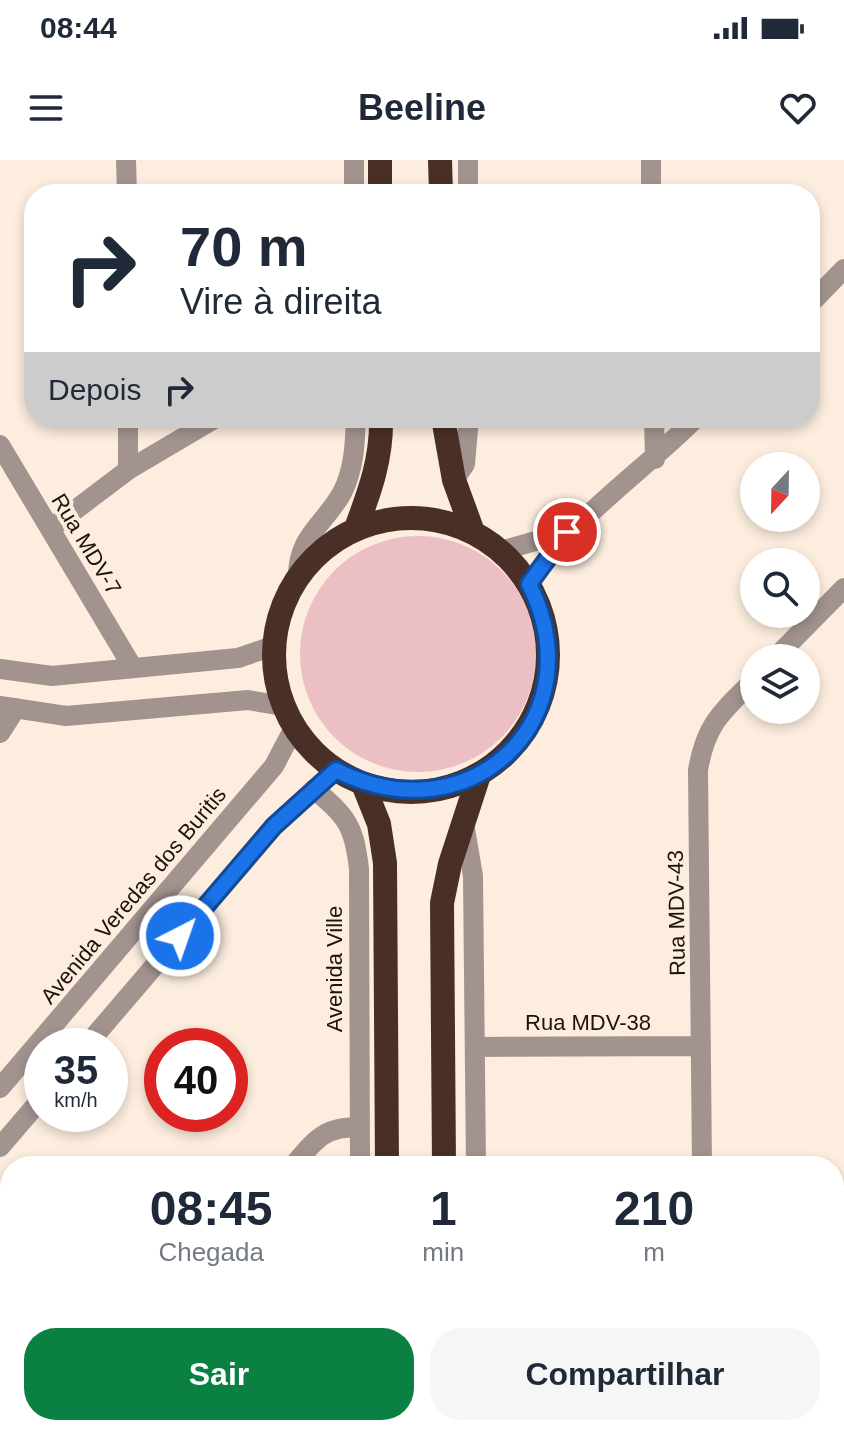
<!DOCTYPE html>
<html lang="pt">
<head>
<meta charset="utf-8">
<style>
  :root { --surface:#fff; --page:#f6f6f7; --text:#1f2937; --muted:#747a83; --accent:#0b8043 }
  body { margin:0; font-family:Arial,sans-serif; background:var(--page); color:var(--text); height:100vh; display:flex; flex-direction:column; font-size:30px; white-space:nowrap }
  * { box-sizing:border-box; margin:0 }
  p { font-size:26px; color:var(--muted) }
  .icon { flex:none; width:44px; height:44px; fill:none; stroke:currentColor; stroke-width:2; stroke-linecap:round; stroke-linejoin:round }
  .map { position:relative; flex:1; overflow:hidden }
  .side { position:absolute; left:0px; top:996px; width:844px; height:280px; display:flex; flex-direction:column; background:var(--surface); border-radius:32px 32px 0 0; box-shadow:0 4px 12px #0003 }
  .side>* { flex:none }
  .top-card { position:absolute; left:24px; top:24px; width:796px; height:244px; border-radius:32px; box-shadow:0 4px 12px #0003; background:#fff; color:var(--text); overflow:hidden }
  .needle { width:52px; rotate:202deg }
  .buttons { position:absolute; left:740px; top:292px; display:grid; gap:16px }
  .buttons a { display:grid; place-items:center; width:80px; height:80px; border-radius:50%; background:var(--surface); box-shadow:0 4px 12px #0003; font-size:40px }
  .speed { position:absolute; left:24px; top:868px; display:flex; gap:16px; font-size:40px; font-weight:700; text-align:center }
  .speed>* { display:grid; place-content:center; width:104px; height:104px; border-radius:50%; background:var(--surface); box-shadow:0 4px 12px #0003; line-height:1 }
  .speed small { font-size:20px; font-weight:400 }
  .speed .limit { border:12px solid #d22; background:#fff; color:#111 }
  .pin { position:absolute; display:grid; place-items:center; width:68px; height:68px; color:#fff; margin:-34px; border:4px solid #fff; border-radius:50%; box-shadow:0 2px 8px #0007 }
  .me { position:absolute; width:88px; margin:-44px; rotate:41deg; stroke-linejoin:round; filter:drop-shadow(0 0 6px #0008) }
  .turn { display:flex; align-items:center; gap:28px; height:168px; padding:0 24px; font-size:36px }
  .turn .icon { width:104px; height:104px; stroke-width:2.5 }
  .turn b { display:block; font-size:56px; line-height:68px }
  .then { display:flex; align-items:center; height:76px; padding:0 24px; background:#0003; gap:16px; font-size:30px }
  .eta { display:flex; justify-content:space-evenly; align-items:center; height:136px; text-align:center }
  .eta b { font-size:48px; font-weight:700; line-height:56px }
  .action { display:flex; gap:16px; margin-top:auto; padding:16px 24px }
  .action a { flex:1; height:92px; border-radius:32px; background:var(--accent); color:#fff; font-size:32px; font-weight:700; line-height:92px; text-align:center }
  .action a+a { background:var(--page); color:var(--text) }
  .status { display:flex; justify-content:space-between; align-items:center; height:56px; padding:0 40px; background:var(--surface); direction:ltr }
  .status svg { height:22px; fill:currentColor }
  header { display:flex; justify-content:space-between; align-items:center; height:104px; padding:0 24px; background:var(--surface); font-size:36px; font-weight:700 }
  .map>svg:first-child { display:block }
</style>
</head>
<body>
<div class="status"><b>08:44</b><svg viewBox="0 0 49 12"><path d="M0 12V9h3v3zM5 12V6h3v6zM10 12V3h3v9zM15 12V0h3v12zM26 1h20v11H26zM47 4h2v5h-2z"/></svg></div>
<header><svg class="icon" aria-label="menu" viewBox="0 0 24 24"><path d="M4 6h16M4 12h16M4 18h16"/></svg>Beeline<svg class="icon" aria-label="heart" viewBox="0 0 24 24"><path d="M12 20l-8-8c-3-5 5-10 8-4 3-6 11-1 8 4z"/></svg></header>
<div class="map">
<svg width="844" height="1276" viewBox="0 0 844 1276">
  <rect width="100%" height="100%" fill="#fcedde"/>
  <!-- green -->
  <path fill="#ecbfc5" d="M300 494a118 118 0 1 1 236 0a118 118 0 1 1-236 0Z"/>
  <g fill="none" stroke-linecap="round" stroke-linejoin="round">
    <!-- minor -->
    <path stroke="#a2938f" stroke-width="20" d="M126 0 127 34
      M354 0V34
      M468 0V34
      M651 0V34
      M810 144 844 109
      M128 258V310
      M654 258 655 299
      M0 285 133 508
      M454 320 465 304 469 258
      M50 369 128 310 216 258
      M504 390 567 372
      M298 416C298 376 324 365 342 333 354 310 355 284 356 258
      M529 424C572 358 640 314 696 258
      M775 498 844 428
      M0 509 52 516 238 498 273 486
      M0 546 66 556 248 540 283 546
      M0 573 16 548
      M314 629C347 657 354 665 359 709L360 1006
      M464 663 473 716 476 1006
      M86 886 274 666 336 610
      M475 887 701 886
      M0 928 274 606 294 568
      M0 987 42 938
      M293 1006C316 979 323 967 360 967
      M702 1006 698 610C706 563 722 552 754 520
      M834 1154 844 1149
      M359 1266 360 1276
      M478 1266 479 1276
      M705 1266V1276
      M60 1276 68 1266
      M582 1276 604 1266"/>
    <!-- highway -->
    <path stroke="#4a2f27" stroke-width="24" d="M440 0 441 34
      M380 34V0
      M443 258 454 320 473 372
      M274 495a137 137 0 1 1 274 0a137 137 0 1 1-274 0Z
      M356 368C370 331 382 298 381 258
      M363 624 379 664 385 703 387 1006
      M444 1006 442 743 450 704 479 615
      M389 1266V1276
      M446 1266V1276"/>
  </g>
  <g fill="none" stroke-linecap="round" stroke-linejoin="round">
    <!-- route casing -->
    <g stroke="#114b97" stroke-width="20">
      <path id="route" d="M180 776 274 666 336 610C469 678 597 560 529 424L567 372"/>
    </g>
    <!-- route -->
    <use href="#route" stroke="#1a73e8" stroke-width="14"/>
  </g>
  <g text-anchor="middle" stroke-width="8" stroke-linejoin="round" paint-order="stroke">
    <!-- street labels -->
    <g font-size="22" fill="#1c130b" stroke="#fcedde">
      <text transform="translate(87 384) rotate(59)" y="8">Rua MDV-7</text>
      <text transform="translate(133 735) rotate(-50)" y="8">Avenida Veredas dos Buritis</text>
      <text transform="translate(676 753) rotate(-91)" y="8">Rua MDV-43</text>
      <text transform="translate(334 809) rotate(-90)" y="8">Avenida Ville</text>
      <text x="588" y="870">Rua MDV-38</text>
    </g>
  </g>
</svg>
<div class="buttons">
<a><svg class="needle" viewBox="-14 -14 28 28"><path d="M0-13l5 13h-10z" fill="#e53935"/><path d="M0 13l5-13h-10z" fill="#747a83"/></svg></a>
<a><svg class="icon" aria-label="search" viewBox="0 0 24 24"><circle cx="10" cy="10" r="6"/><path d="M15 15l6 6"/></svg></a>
<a><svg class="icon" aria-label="layers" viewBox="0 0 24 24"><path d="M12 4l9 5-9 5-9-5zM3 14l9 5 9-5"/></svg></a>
</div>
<div class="speed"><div>35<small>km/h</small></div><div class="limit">40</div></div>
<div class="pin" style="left:567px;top:372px;background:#d93025"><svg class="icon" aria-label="arrive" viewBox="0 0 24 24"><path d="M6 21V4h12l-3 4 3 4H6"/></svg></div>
<svg class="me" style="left:180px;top:776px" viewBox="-20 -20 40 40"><circle r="17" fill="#1a73e8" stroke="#fff" stroke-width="3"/><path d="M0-11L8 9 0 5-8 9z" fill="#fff"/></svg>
<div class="top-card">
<div class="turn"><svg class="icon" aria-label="right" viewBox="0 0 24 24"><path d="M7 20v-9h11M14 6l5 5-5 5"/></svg><div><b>70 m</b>Vire à direita</div></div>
<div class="then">Depois<svg class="icon" aria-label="right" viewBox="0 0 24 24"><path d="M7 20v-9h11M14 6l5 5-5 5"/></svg></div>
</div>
<section class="side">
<div class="eta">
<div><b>08:45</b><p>Chegada</p></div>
<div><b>1</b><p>min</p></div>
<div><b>210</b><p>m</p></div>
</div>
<div class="action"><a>Sair</a><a>Compartilhar</a></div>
</section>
</div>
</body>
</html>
